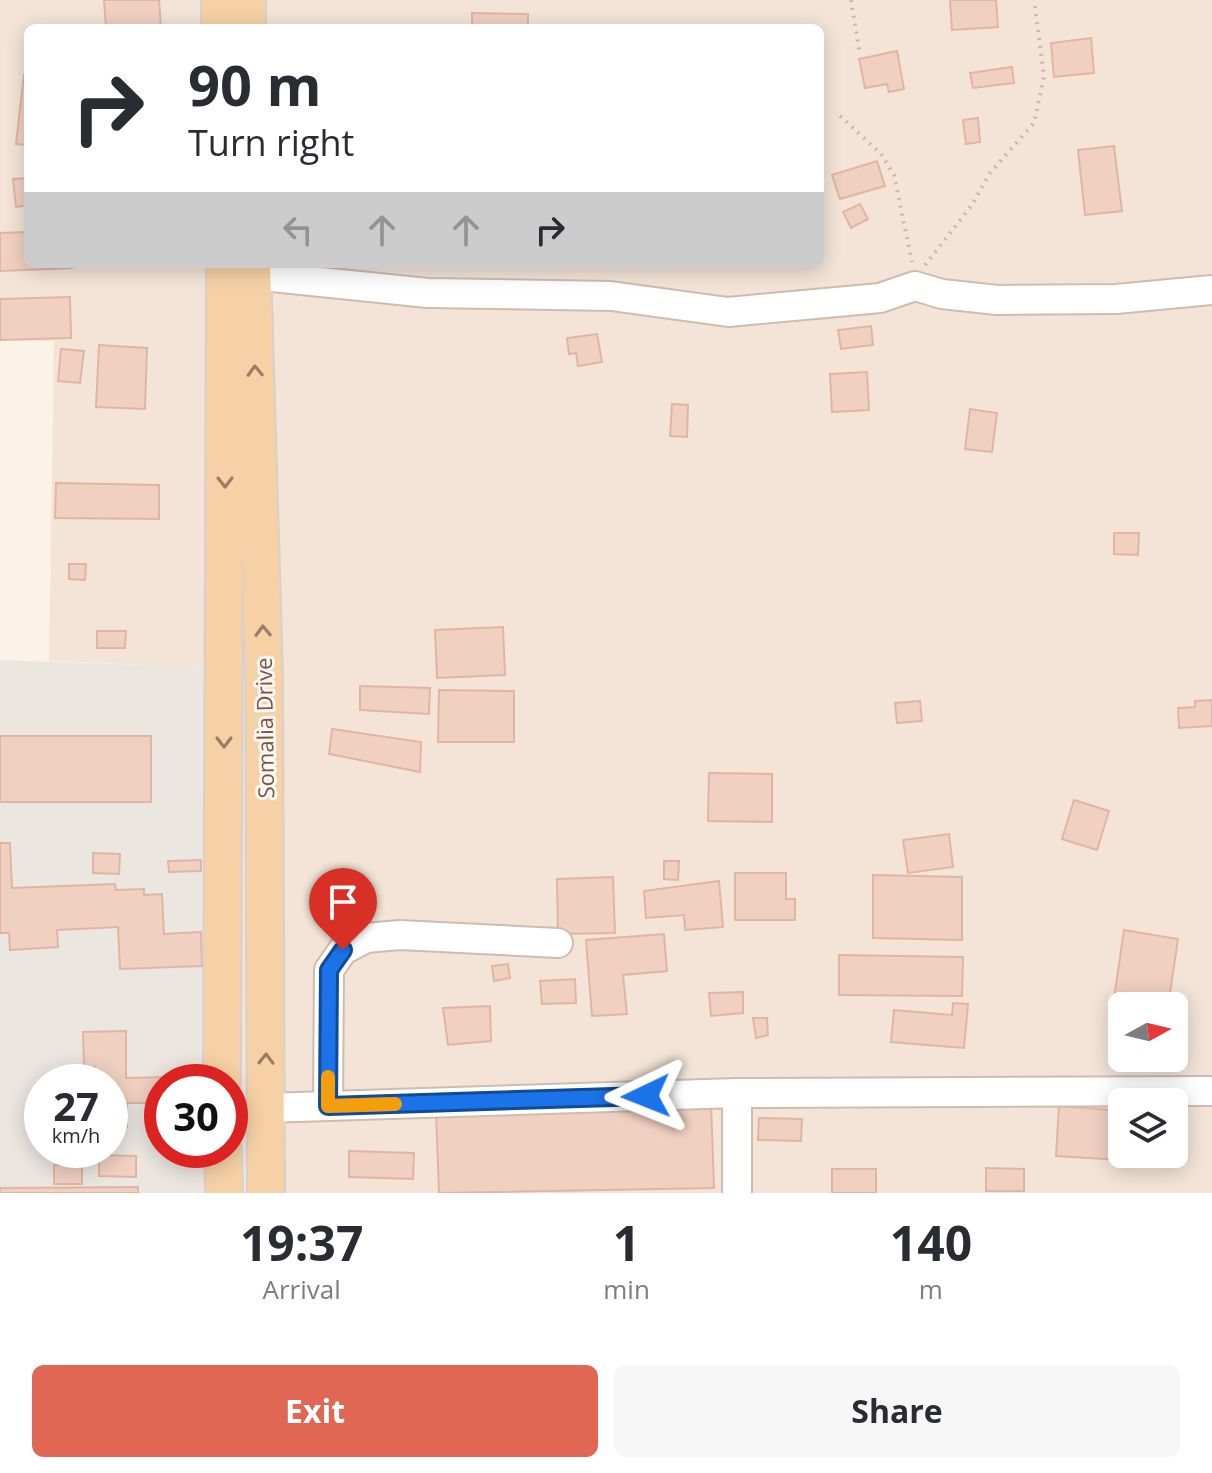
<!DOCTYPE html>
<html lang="en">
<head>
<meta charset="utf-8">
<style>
  :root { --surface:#fff; --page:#f7f7f7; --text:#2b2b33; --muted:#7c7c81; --accent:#df6754 }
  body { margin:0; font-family:"Open Sans",sans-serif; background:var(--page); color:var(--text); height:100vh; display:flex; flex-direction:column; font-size:30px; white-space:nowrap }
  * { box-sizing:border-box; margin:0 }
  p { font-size:26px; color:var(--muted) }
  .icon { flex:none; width:44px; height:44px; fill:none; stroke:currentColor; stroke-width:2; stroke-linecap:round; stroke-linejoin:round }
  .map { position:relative; height:1193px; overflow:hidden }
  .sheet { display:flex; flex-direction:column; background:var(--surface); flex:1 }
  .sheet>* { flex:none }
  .hud { position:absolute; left:24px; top:24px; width:800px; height:244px; border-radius:12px; box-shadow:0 4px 20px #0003; background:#fff; color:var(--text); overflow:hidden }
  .needle { width:52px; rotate:82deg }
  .fabs { position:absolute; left:1108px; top:992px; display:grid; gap:16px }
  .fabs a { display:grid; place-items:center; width:80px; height:80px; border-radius:12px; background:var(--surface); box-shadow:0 4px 20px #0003; font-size:40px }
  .speed { position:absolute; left:24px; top:1064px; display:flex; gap:16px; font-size:40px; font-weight:700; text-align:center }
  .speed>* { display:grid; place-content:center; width:104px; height:104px; border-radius:50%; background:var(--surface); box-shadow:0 4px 20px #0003; line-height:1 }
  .speed small { font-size:20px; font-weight:400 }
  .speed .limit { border:12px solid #d22; background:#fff; color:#111 }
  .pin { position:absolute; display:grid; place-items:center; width:68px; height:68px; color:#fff; margin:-82px -34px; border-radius:50% 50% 50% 0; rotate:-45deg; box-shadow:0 0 8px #0007 }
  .pin .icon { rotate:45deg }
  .me { position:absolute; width:88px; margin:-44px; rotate:268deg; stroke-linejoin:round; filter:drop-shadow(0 0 6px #0008) }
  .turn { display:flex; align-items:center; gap:28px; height:168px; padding:0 32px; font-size:36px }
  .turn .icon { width:104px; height:104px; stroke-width:2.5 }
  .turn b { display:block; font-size:56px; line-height:68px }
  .lanes { display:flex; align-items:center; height:76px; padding:0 32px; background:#0003; justify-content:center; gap:40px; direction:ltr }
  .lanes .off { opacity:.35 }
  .eta { display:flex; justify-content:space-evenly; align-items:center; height:136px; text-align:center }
  .eta b { font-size:48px; font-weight:700; line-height:56px }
  .button { display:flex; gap:16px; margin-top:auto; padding:16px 32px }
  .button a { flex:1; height:92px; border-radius:12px; background:var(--accent); color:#fff; font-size:32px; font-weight:700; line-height:92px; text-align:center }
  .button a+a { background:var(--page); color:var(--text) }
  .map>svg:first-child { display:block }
</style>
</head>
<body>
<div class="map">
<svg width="1212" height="1193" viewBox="0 0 1212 1193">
  <rect width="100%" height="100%" fill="#fbf2e8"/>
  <!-- residential -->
  <path fill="#f3e4d7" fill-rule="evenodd" d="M0 0H1212V1193H224L230 1150V1082L224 668 49 661 54 341 0 340ZM28 28H820V264H28ZM1122 1006H1174V1058H1122ZM1122 1102H1174V1154H1122Z"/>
  <!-- industrial -->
  <path fill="#ece6e1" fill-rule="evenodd" d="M0 660 224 668 222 1082H162V1150H223L224 1193H0ZM42 1082H110V1150H42Z"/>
  <!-- building -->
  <path fill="#f0d0c1" stroke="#e1b5a2" stroke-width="2" d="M104 0H159L161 28H106Z
    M950 0H996L998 27 952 30Z
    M472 13 528 14V28H472Z
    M1091 38 1094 73 1054 77 1051 43Z
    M897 51 904 89 889 92 887 84 865 88 859 59Z
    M1012 67 1014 83 973 88 970 73Z
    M24 75 28 76V145L16 144Z
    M978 118 980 142 966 144 963 120Z
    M1114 146 1122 211 1085 215 1078 150Z
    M877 161 885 186 840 199 832 175Z
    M28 178V205L16 207 13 179Z
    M860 204 868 219 851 228 843 212Z
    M28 232V264H72V268L0 271V233Z
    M70 297 71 338 0 340V299Z
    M871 326 873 345 841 349 838 330Z
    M597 334 602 362 578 366 576 353 569 354 567 338Z
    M99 345 147 348 145 409 96 407Z
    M61 349 84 351 80 383 58 381Z
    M867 372 869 410 832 412 830 374Z
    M672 404 688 405 687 437 670 436Z
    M970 409 997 413 992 452 965 449Z
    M56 483 159 485V519L55 518Z
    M1114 533H1139L1138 555 1114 554Z
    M69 564H86L85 580 69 579Z
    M503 627 505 675 437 678 435 630Z
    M97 631H126L125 648H97Z
    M360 686 430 688 429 714 360 710Z
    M439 690 514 691V742H438Z
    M1212 700V726L1179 728 1178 708 1195 707V701Z
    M920 701 922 721 897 723 895 703Z
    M332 729 421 742 420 772 329 754Z
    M0 736H151V802H0Z
    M709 773 772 774V822L708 821Z
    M1074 800 1109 811 1097 850 1062 839Z
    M949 834 953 867 908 873 903 840Z
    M0 843H10L12 888 115 884 116 890 144 889V895L162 894 164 934 201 932 202 966 120 969 118 927 57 930 58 947 10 950 9 933H0Z
    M93 853 120 854 119 874 93 873Z
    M201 860V871L169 872 168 861Z
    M664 861H679L678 880 664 879Z
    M735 873H786V899H795V920H735Z
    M873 875 962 877V940L873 938Z
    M613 877 615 933 558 934 557 879Z
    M719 881 723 927 685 930 684 915 646 918 644 891Z
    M1124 930 1178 939 1168 1006H1122V1014L1112 1012Z
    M664 934 667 971 623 975 627 1014 592 1016 586 940Z
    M839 955 963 957 962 996 839 995Z
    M508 964 510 978 494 981 492 966Z
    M575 979 576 1003 542 1004 540 981Z
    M743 992V1013L711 1016 709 993Z
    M953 1003 968 1004 964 1048 891 1042 894 1010 952 1015Z
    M490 1006 491 1041 448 1045 443 1008Z
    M753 1018H767L768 1035 756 1038Z
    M126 1031V1078L168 1077V1082H162V1103H127V1127L110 1128V1082H96L95 1067H84L83 1032Z
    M711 1103 714 1188 439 1193 436 1112Z
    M1059 1106 1122 1111 1120 1160 1056 1156Z
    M759 1118 802 1119 801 1141 758 1140Z
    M349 1151 414 1153 413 1179 349 1177Z
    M99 1155 136 1156V1177L99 1176Z
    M54 1165H82V1184H54Z
    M986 1168 1024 1169V1191H986Z
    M832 1169H876V1193H832Z
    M138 1187V1193H0V1188Z"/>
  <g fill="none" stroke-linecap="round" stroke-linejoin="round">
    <!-- minor casing -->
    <g stroke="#cfbcb1" stroke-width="32">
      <path id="minor" d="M252 275 428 293 611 296 728 312 880 298 915 286 942 294 997 300 1116 299 1212 290
        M328 1106 329 970 343 950 366 938 400 935 558 943
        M265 1108 737 1093 1212 1091
        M737 1193V1093"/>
    </g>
    <!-- major casing -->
    <g stroke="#d8d0cd" stroke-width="40">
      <path id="major" d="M220 28V0
        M247 28V0
        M252 264 264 676 266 1193
        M222 1082 225 264
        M223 1150 224 1193"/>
    </g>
    <!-- path -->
    <path stroke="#d5b3a4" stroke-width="4" stroke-dasharray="2 6" stroke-linecap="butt" d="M851 0 860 55
      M840 116 881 154 894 175 912 262
      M925 265 972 205 990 173 1034 123 1044 76 1034 0"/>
    <!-- minor -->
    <use href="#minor" stroke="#fff" stroke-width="28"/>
    <!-- major -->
    <use href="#major" stroke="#f6d1a5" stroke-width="36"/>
  </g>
  <!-- one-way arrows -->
  <defs><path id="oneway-chevron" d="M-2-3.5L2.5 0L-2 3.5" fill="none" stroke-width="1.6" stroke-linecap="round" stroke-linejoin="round" transform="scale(2)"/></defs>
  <g stroke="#9c7c67">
    <use href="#oneway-chevron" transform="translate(255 371) rotate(-92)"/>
    <use href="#oneway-chevron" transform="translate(225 482) rotate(90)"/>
    <use href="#oneway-chevron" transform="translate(263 631) rotate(-92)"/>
    <use href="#oneway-chevron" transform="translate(224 742) rotate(90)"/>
    <use href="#oneway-chevron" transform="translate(266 1059) rotate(-89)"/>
  </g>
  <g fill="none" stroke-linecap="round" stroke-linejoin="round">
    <!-- route casing -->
    <g stroke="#114b97" stroke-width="20">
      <path id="route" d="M343 950 329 970 328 1106 646 1096"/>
    </g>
    <!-- route -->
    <use href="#route" stroke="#1a73e8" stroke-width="14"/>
    <!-- slow -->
    <path stroke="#f59e0b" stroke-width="14" d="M328 1077V1106L395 1104"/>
  </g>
  <g text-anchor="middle" stroke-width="6" stroke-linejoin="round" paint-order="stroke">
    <!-- street labels -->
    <g font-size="22" fill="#75584d" stroke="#fef7ef">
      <text transform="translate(265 728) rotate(-91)" y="8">Somalia Drive</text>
    </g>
  </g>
</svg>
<div class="fabs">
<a><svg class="needle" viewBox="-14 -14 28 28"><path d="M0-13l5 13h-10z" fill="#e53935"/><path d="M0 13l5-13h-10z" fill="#7c7c81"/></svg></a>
<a><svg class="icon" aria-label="layers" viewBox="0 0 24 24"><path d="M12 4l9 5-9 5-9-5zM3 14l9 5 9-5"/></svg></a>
</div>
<div class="speed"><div>27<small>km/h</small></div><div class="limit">30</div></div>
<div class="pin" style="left:343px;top:950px;background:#d93025"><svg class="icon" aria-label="arrive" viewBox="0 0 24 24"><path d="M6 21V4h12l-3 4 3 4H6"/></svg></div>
<svg class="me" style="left:646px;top:1096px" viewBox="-20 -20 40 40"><path d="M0-17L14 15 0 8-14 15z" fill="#1a73e8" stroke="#fff" stroke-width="4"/></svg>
<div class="hud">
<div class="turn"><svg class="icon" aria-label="right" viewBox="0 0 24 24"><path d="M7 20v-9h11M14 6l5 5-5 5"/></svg><div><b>90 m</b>Turn right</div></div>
<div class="lanes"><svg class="icon off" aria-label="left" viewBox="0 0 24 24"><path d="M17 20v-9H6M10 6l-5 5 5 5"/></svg><svg class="icon off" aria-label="ahead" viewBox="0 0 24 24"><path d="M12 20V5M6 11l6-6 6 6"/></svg><svg class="icon off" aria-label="ahead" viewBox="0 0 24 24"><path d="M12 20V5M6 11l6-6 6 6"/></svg><svg class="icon" aria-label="right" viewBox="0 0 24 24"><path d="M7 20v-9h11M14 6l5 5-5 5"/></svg></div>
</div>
</div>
<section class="sheet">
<div class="eta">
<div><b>19:37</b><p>Arrival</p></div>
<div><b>1</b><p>min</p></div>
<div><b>140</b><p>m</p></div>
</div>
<div class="button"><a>Exit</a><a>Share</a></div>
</section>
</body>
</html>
